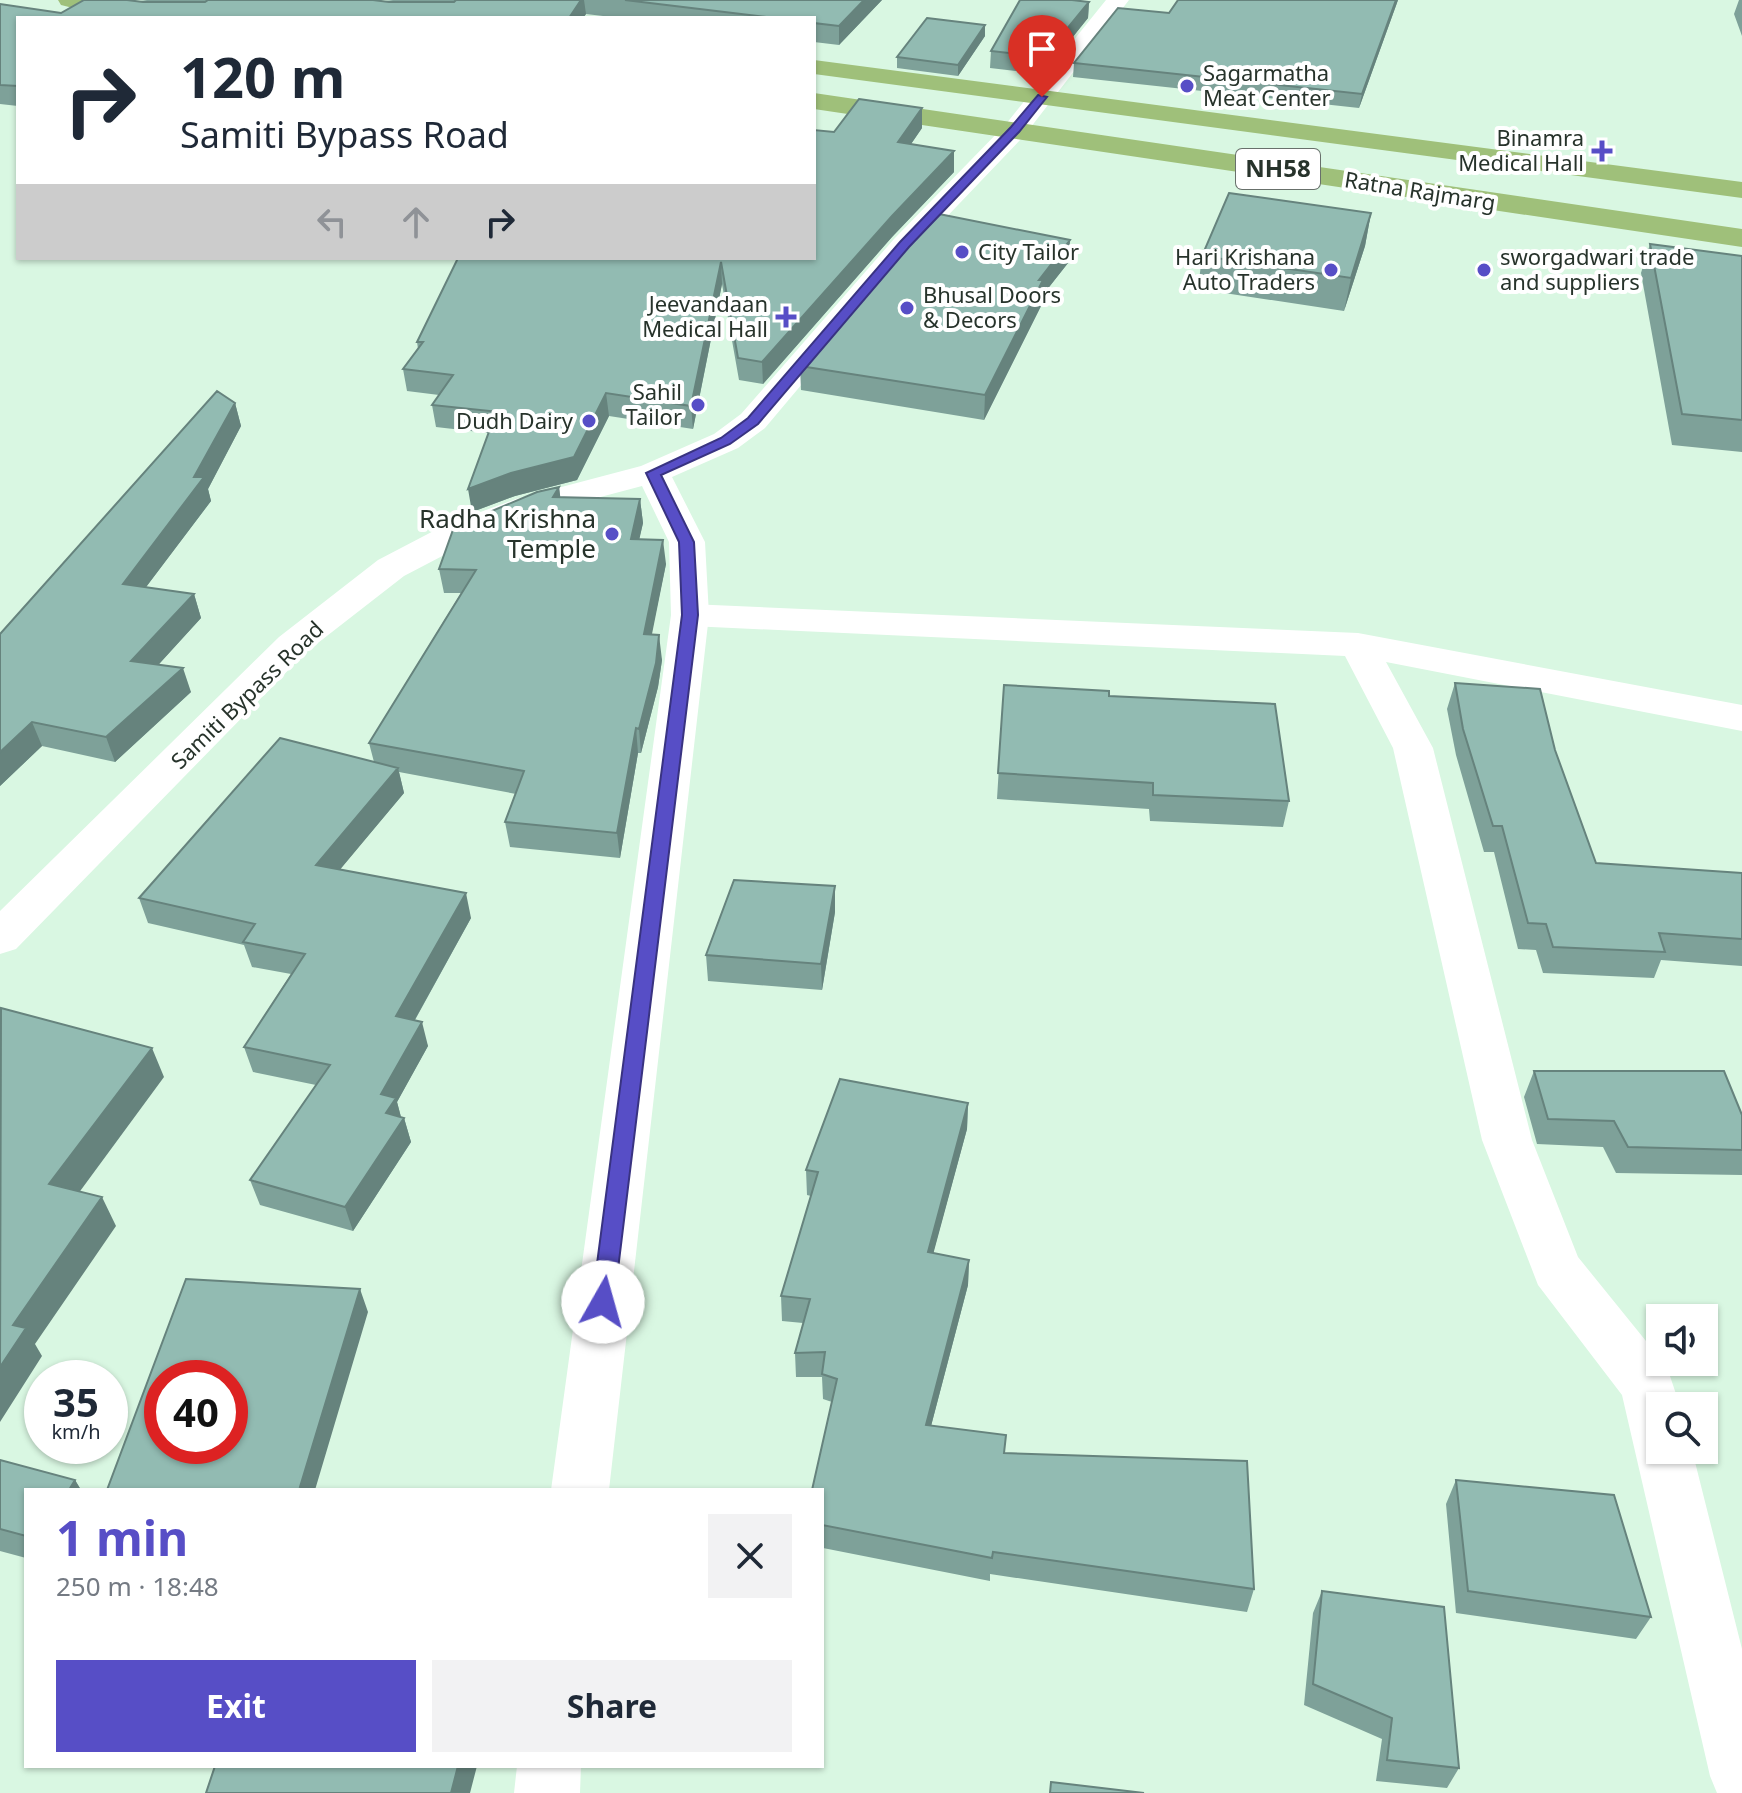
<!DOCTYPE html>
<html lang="en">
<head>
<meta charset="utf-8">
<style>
  :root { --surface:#fff; --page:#f2f2f3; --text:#1f2937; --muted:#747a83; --accent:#574ec6 }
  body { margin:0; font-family:"Noto Sans",sans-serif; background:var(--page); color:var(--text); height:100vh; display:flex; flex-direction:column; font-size:30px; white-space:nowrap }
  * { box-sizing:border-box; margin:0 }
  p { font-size:26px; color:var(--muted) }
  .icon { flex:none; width:44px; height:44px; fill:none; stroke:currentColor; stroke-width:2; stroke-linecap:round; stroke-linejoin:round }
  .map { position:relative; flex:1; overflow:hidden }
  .details { position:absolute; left:24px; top:1488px; width:800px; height:280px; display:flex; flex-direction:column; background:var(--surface); border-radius:0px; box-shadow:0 2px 6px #0004 }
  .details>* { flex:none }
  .hud { position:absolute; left:16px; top:16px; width:800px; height:244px; border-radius:0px; box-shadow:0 2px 6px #0004; background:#fff; color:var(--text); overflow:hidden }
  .fabs { position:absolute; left:1646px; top:1304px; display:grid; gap:16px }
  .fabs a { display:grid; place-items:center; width:72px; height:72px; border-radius:0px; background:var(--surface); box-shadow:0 2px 6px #0004; font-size:40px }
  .speed { position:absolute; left:24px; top:1360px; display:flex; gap:16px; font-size:40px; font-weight:700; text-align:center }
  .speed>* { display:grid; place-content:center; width:104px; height:104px; border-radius:50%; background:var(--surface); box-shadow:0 2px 6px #0004; line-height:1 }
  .speed small { font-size:20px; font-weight:400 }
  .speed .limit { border:12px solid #d22; background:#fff; color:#111 }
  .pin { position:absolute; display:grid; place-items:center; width:68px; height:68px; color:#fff; margin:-82px -34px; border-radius:50% 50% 50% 0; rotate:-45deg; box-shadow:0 0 8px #0007 }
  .pin .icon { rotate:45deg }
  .me { position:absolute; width:88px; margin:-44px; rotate:7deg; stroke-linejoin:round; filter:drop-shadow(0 0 6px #0008) }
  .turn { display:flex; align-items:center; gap:28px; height:168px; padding:0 32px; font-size:36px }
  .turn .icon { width:104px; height:104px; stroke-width:2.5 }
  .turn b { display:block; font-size:56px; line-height:68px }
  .lanes { display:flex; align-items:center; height:76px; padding:0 32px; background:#0003; justify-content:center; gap:40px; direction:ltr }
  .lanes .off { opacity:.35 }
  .round { display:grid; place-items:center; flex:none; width:84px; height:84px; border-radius:0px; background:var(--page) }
  .summary { display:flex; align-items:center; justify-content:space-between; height:136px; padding:0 32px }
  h1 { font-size:48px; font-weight:700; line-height:60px; color:var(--accent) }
  .button { display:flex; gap:16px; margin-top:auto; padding:16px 32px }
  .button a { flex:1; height:92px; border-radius:0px; background:var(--accent); color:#fff; font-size:32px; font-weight:700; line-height:92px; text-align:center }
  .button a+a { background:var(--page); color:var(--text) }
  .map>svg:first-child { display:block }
</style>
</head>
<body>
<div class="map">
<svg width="1742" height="1793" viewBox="0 0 1742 1793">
  <rect width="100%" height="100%" fill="#d9f7e2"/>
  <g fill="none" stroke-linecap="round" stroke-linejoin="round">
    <!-- minor -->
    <path fill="#fff" fill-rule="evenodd" d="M690 604 1358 633 1742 705V731L1386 662 1433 748 1532 1140 1578 1257 1667 1367 1680 1406H1660V1450H1692L1742 1649V1793H1717L1710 1776 1622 1395 1538 1285 1482 1140 1393 748 1345 656 690 626 677 623 671 615 677 607Z"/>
    <!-- tertiary -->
    <path fill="#fff" fill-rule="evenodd" d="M1106 0H1129L1024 136 914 251 765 428 738 448 672 477 705 542 709 615 609 1490H551L671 615 669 542 642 486 540 513 471 541 404 576 305 653 16 949 0 954V911L279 637 378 560 445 525 516 499 641 466 714 434 741 414 894 239 1006 124Z
      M517 1766H581L580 1793H514Z"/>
    <!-- trunk -->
    <path fill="#9fc07a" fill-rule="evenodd" d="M58 0H119L198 11 206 13 210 18H148L69 7 61 5Z
      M814 60 1742 182V198L814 74Z
      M814 93 1742 229V247L814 109Z"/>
  </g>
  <!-- wall -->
  <path fill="#7ea199" d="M140 0H373L389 2H401L385 0H882L839 45 814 42V18H620L586 14 583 18H18V106L0 104V4L61 13 143 2H154Z
    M1178 0H1398L1359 108 1073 77 1074 63 1169 13Z
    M1739 0H1742V36L1734 14Z
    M1089 2 1088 18 1043 74 990 68 991 51Z
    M985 25V36L958 76 897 68V57Z
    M922 108V128L911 144 954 151V172L892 237 763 384 739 380 722 284 693 429 609 416 577 480 515 496 472 512 488 433 436 427 432 405 439 395 407 391 403 369 418 349 417 342 834 132Z
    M1371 213 1365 246 1344 311 1198 289 1202 256Z
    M1070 240 1068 263 1042 296V304L984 420 801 390 800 366Z
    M1650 244 1742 256V452L1672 445 1641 273Z
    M235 403 241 426 208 489 211 501 146 587 194 594 201 618 158 665 191 692 115 762 42 746 0 786V634Z
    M559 487 560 497 640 499 643 523 639 539 666 564 651 635 662 660 658 687 641 753H638L620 858 510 847 505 822 516 794 399 772 404 793 340 869 471 918 415 1020 428 1046 397 1102 401 1117 404 1118 411 1142 353 1231 260 1205 250 1180 316 1085 253 1072 244 1047 291 974 252 967 244 945 148 923 139 898 374 762 369 743 461 593H444L439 569Z
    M1455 683 1555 750 1596 863 1742 873V966L1661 960 1654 978 1543 973 1536 950 1518 949 1494 852H1484L1456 755 1447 709Z
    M1004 685 1109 696 1289 801 1283 827 1150 821 1149 809 997 799Z
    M835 912 822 990 708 981 706 955Z
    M1534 1071 1742 1115V1175L1616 1173 1603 1147 1537 1144 1524 1097Z
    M968 1103 967 1129 933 1253 969 1260 968 1285 931 1426 1004 1453 1254 1589 1247 1612 990 1574V1581L823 1548V1563L822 1570V1490L832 1402 823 1399 822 1377H796L795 1353 803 1323 782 1321 781 1296 811 1196 807 1195 806 1170Z
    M0 1460 75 1480 81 1490H26V1558L0 1551Z
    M1456 1480 1651 1617 1636 1639 1456 1613 1446 1504Z
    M1322 1591 1459 1768 1447 1788 1376 1781 1382 1739 1304 1705 1313 1613Z"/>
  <!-- shaded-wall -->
  <path fill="#66837d" d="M581 0H584L586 14 583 18H569Z
    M864 0H882L839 45V26Z
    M1396 0H1398L1359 108 1362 94Z
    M1089 2 1088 18 1043 74 1044 57Z
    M985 25V36L958 76V65Z
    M922 108V128L898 163V142Z
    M954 151V172L892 237 763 384 762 362 892 216Z
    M1371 213 1365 246 1344 311 1351 278Z
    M1070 240 1068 263 1042 296V304L984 420 985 395 1039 280Z
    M721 262 722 284 693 429 691 406Z
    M606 393 609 416 577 480 515 496 472 512 468 489Z
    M235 403 241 426 208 489 211 501 131 607 123 584 194 477Z
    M559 487 562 510 553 497Z
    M640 499 643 523 634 563 631 539Z
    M663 540 666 564 647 659 644 634Z
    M194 594 201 618 140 685 131 661Z
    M659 635 662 660 658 687 641 753 639 729Z
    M183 668 191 692 115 762 106 737Z
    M32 722 42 746 0 786V752Z
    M636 728 638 753 620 858 617 833Z
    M398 768 404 793 323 890 316 865Z
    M835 886V912L822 990 821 964Z
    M466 893 471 918 403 1041 396 1016Z
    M422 1022 428 1046 397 1102 402 1121 404 1118 411 1142 353 1231 345 1207 381 1094Z
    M152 1048 164 1077 64 1213 49 1184Z
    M968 1103 967 1129 927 1277 928 1252Z
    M102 1197 116 1226 35 1344 42 1356 0 1422V1367L13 1325Z
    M969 1260 968 1285 925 1449 926 1425Z
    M360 1289 368 1312 315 1490 300 1487Z
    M75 1480 81 1490H69Z
    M822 1540 823 1563 822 1570Z
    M458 1766H477L470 1793H451Z"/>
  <!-- building -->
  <path fill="#92bbb2" stroke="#66837d" stroke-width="2" fill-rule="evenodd" d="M84 0H127L143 2H205L208 0H373L389 2H454L456 0H581L569 18H18V86L0 85V4L61 13Z
    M625 0H864L839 26 814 23V18H775Z
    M1020 0H1072L1089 2 1044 57 991 51Z
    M1178 0H1396L1362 94 1074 63 1118 8 1169 13Z
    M927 18 985 25 958 65 897 57Z
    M859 99 922 108 898 142 954 151 892 216 762 362 738 358 721 262 691 406 606 393 574 457 511 473 468 489 490 429 500 412 432 405 453 375 403 369 423 342H417L458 258H814V130L834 132Z
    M1229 193 1371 213 1351 278 1202 256Z
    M934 213 1070 240 1039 280H1043L985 395 800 366Z
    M1650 244 1742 256V420L1682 414Z
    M217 391 235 403 194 477H204L123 584 194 594 131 661 183 668 106 737 32 722 0 752V634Z
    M559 487 553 497 640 499 631 539 663 540 644 634 659 635 656 663 639 729 636 728 617 833 505 822 524 771 369 743 476 570 439 569 454 527 537 492Z
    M1455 683 1540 689 1555 750 1596 863 1742 873V939L1659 933 1665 952 1553 947 1546 924 1528 923 1502 826H1493L1463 729Z
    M1004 685 1109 691V696L1275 704 1289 801 1153 795V783L998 773Z
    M280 738 398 768 316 865 466 893 396 1016 422 1022 381 1094 396 1098 386 1113 404 1118 345 1207 250 1180 330 1065 244 1047 305 954 243 942 255 924 139 898Z
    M734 880 835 886 821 964 706 955Z
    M1 1008 152 1048 49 1184 102 1197 13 1325 26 1328 0 1367Z
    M1534 1071H1724L1742 1115V1150L1628 1147 1614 1121 1548 1119Z
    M840 1079 968 1103 928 1252 969 1260 926 1425 1006 1435 1004 1453 1247 1461 1254 1589 993 1552 992 1558 822 1525V1490H812L837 1379 822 1374 825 1352 795 1353 810 1299 781 1296 818 1172 806 1170Z
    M186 1279 360 1289 300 1487 321 1490H107ZM162 1378H230V1446H162Z
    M0 1460 75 1480 69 1490H26V1536L0 1529Z
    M1456 1480 1614 1495 1651 1617 1468 1591Z
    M1322 1591 1444 1607 1459 1768 1387 1760 1392 1718 1313 1684Z
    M215 1766H458L451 1793H206Z
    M1051 1782 1144 1793H1050Z"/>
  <!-- route -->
  <path fill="#574ec6" stroke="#393381" stroke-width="2" d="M1038 95 1047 97 1019 132 909 247 758 424 730 444 661 475 694 542 698 615 614 1302 611 1309 603 1312 596 1309 592 1302 682 615 679 542 646 473 721 438 748 418 900 242 1011 127Z"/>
  <!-- markers -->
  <g fill="#574ec6" stroke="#fff" stroke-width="3">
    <circle cx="1187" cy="86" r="8"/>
    <path d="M1598 139h8v8h8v8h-8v8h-8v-8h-8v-8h8z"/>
    <circle cx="962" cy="252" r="8"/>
    <circle cx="1331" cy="270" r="8"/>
    <circle cx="1484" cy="270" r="8"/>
    <circle cx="907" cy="308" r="8"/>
    <path d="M782 305h8v8h8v8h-8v8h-8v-8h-8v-8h8z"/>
    <circle cx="698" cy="405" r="8"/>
    <circle cx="589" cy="421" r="8"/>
    <circle cx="612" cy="534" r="8"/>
  </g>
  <g text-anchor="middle" stroke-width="8" stroke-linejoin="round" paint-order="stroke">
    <!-- far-poi labels -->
    <g font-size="22" fill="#27332b" stroke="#fff" text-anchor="end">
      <text x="1203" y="81" text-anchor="start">Sagarmatha<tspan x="1203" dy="25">Meat Center</tspan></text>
      <text x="1584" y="146">Binamra<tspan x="1584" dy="25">Medical Hall</tspan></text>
      <text x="978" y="260" text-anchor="start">City Tailor</text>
      <text x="1315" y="265">Hari Krishana<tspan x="1315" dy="25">Auto Traders</tspan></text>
      <text x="1500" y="265" text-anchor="start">sworgadwari trade<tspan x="1500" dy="25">and suppliers</tspan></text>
      <text x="923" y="303" text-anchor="start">Bhusal Doors<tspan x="923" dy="25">&amp; Decors</tspan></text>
      <text x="768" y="312">Jeevandaan<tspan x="768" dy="25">Medical Hall</tspan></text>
      <text x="682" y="400">Sahil<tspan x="682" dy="25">Tailor</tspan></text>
      <text x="573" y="429">Dudh Dairy</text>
    </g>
    <!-- far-street labels -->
    <g font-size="22" fill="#27332b" stroke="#fff">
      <text transform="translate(1420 191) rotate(9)" y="8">Ratna Rajmarg</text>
      <text transform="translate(247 695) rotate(-44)" y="8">Samiti Bypass Road</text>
    </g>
    <!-- shield labels -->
    <rect fill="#fff" stroke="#68706b" stroke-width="2" x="1236" y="149" width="84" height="40" rx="6"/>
    <g font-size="24" font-weight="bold" fill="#27332b">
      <text x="1278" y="177">NH58</text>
    </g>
    <!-- poi labels -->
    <g font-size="26" fill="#27332b" stroke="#fff" text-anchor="end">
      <text x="596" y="528">Radha Krishna<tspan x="596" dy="30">Temple</tspan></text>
    </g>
  </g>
</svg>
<div class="fabs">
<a><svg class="icon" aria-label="sound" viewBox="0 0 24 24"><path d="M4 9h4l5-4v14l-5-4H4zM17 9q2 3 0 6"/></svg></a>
<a><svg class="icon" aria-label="search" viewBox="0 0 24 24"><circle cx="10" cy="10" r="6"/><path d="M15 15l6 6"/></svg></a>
</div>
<div class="speed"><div>35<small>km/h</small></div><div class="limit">40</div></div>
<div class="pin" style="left:1042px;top:97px;background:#d93025"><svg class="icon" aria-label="arrive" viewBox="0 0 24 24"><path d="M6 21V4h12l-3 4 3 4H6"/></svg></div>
<svg class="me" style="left:603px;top:1302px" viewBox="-20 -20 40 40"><circle r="19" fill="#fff"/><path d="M0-13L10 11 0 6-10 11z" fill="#574ec6"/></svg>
<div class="hud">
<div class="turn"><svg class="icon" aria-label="right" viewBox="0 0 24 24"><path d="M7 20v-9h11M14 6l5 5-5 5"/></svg><div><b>120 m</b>Samiti Bypass Road</div></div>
<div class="lanes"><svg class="icon off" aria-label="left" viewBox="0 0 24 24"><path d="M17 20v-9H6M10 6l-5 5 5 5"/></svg><svg class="icon off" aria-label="ahead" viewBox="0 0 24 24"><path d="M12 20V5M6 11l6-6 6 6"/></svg><svg class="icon" aria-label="right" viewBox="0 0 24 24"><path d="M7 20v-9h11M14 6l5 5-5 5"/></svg></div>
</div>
<section class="details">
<div class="summary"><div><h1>1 min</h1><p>250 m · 18:48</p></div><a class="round"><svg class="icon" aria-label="close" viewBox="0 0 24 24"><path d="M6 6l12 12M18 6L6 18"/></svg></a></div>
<div class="button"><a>Exit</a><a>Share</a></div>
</section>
</div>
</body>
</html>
